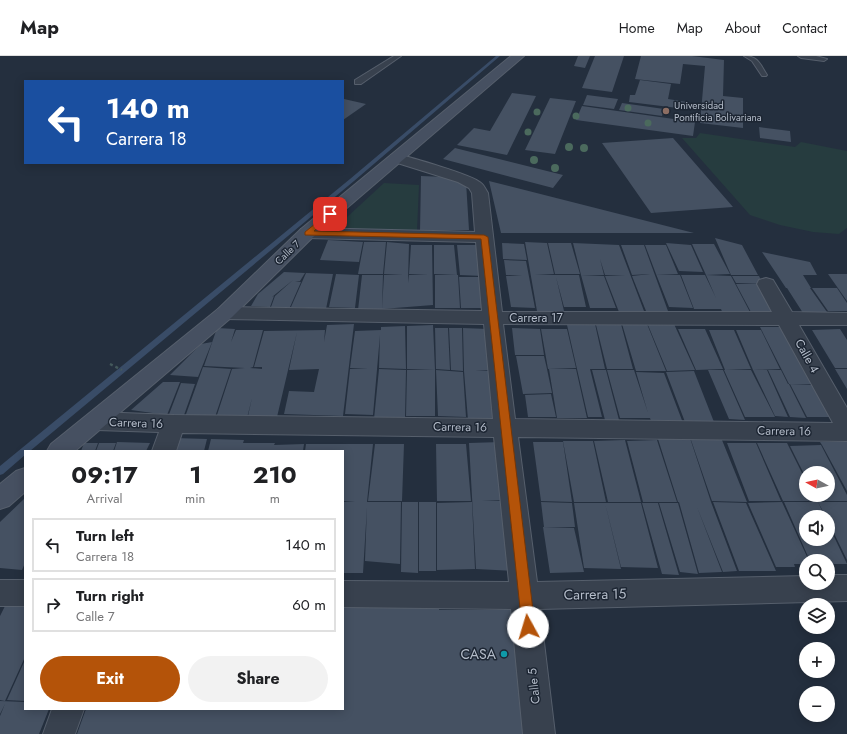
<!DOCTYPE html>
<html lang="en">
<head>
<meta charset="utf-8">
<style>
  :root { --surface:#fff; --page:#f2f2f2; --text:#202124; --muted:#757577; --line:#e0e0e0; --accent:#b45309 }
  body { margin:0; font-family:Jost,sans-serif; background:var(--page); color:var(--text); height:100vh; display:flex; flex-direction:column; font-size:15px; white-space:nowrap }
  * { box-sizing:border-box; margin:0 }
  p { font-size:13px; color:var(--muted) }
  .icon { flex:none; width:22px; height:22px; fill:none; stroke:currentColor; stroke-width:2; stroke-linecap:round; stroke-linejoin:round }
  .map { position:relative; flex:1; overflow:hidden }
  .side { position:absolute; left:24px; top:394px; width:320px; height:260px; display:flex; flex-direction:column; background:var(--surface); border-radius:0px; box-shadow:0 2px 10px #0003 }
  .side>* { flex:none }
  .top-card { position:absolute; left:24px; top:24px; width:320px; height:84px; border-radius:0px; box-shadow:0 2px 10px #0003; background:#1a4fa0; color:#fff; overflow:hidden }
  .needle { width:26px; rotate:278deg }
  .tools { position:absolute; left:799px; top:410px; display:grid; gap:8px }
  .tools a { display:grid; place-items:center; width:36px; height:36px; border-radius:50%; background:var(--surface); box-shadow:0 2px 10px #0003; font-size:20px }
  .pin { position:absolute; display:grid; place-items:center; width:34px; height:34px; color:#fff; margin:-17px; border-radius:8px; box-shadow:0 2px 6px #0006 }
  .me { position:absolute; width:44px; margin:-22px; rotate:354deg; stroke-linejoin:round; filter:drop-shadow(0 0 3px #0008) }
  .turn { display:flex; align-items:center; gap:14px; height:84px; padding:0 16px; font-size:18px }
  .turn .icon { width:52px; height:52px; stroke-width:2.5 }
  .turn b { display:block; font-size:28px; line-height:34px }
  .eta { display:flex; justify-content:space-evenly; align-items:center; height:68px; text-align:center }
  .eta b { font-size:24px; font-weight:700; line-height:28px }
  .button { display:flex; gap:8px; margin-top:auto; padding:8px 16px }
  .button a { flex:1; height:46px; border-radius:24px; background:var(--accent); color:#fff; font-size:16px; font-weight:700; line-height:46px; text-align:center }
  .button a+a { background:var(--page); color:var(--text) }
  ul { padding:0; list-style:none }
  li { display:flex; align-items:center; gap:12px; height:54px; margin:0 8px 6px; padding:0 8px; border:2px solid var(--line); border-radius:0px }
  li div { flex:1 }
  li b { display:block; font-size:15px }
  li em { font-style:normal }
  header { display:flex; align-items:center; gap:24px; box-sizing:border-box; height:56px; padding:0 20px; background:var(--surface); border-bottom:1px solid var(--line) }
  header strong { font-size:19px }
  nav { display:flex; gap:22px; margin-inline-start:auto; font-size:14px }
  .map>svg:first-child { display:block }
</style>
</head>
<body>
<header>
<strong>Map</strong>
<nav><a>Home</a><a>Map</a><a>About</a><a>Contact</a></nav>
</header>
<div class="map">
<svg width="847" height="678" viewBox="0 0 847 678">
  <rect width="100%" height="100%" fill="#242f3e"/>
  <!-- green -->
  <path fill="#263c3f" d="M700 77 795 91 801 86 847 95V172L839 178 813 176 780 169 750 159 682 82H696Z
    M384 127 419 129 417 175 333 174Z"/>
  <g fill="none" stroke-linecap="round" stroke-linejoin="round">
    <!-- stream -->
    <path fill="#394c67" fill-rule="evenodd" d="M496 0H500L354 125 30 395H25V399L3 418 0 419V410L350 123Z"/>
  </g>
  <!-- building -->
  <path fill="#455162" d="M578 0H590L585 12 574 10Z
    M595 0H624L612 36 582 32Z
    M641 0H692L724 4 723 40 743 42V72L700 67 705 10 683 8 680 28 635 23Z
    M640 24 671 28 668 43 687 46 686 53 629 46 630 39H635Z
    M512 37 536 40 507 99 457 89 474 72 490 75Z
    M587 39 618 43 614 53 583 49Z
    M550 42 576 45 555 98 525 94Z
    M343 43H344L366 48 343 64Z
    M622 47 664 53 662 60 619 54Z
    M582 50 695 66 693 80 576 64Z
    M759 71 790 75 791 86 760 82Z
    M673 82 733 151 651 157 602 87Z
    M455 92 563 119 553 132 443 103Z
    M421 120 446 121 466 126 469 174 420 175Z
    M489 125 694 177H501Z
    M715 182 742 189 758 219H731Z
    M328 184 363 186 359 206 320 204Z
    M364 186H386L383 218H358Z
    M387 186 409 188 408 227 409 219H428L409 218 411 189H432L433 249 382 253 384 219H403L384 218Z
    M525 186 547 187 554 218 535 219H579L586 251H564L556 221 564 255H537Z
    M502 187 524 188 527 204 503 203Z
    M548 187H571L580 218H555Z
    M573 187 619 189 644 255 619 256 605 220 625 219H605L600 203 604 219H581Z
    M666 187 691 189 703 216 679 215Z
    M692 188H714L730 218 706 219Z
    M434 189H454L457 219 434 218Z
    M457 189H480L483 220 460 219Z
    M621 189H644L668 255H646L632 220 650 218 632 219Z
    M645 189H666L678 218H656Z
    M762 196 810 206 817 219H803L811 232H786Z
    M504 204 526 205 535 252 511 251 506 220 522 219H506Z
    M284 216 305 217 300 225H295L301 226 290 251H271L275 240 293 224 272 241 274 240 270 251 251 250 258 238Z
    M306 217 333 218 326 253 291 251Z
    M336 218 359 219 355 252 329 251Z
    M656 218 680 219 693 252 669 251Z
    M828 218H847V245Z
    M362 219H383L382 253 358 254Z
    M435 219H458L460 252H435Z
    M581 219 604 220 616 252H590Z
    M681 219H705L716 242 706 219 731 220 751 258H723L721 253H694Z
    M732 220H759L763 228 736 227Z
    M459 221H483L484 252H461Z
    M736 228H763L780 258H752Z
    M787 232H810L827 256 803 257Z
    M812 232H837L847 247V255H828Z
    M354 268 343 360 284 358 289 335 314 336 319 313 289 314 297 276 277 361 248 360 252 342 247 362H216L232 313 245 312 204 310 217 272 235 273 231 286 236 274H263L253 311 250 312 262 313V311H254L264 275 325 274 324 286 327 269Z
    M595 268 605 313H577L567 269Z
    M621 268 633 313H607L596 269Z
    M622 268H647L666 315H636Z
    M674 268 695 314 667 315 648 269Z
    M433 269 435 314 407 313V270Z
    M405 270 406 313 379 312 380 279 373 359 345 358 350 313H368L350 312 355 275 381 274V271Z
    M760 271H786L817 328H789Z
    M435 272H448L450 314 436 313Z
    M449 272H462L463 315 451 314Z
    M463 272 488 273 492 314 475 315H492L497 364H468L464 315Z
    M512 272 540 273 544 299H515Z
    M541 273H567L576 312 548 313Z
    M678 273H705L723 313 696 314Z
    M840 273 847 284V312H835L812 274Z
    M709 274H734L751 313 725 314Z
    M736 274H761L780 313 753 314Z
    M212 286 198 321 170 319 201 288Z
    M516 300H544L547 313H539H547L552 337 523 338Z
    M203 311 231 313 215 361H185Z
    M379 313 406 314 405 363H374Z
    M549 313H576L587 362H557Z
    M577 313H590L602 361H588Z
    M835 313H847V333Z
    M407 314H435V360H406Z
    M436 314 463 316 466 361 438 360Z
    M592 314H606L619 364H605Z
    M607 314H634L648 357 636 316 664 317 683 367 651 365 650 362H620Z
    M708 314H723L745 364 729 363Z
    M724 314H751L775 361H745Z
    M753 314H767L788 361 775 360Z
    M768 314H781L788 328H787H789L806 362 790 361Z
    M694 315 714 366H685L666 316Z
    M163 326H180L167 359 131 354Z
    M181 327 195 328 183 362 168 361Z
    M790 328 817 329 837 361H807Z
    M551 338 556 361H528L525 339Z
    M174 382 207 383 204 395H176Z
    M690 382 711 446 737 515 723 516 697 451 722 516 699 517 679 446H696H678L658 383Z
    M211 383 244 384 243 387H275L274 389 304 388 303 395H208Z
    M625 384 641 446H608L594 385Z
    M657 384 677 446H643L627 385Z
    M691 384H722L747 446 712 445Z
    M563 385H593L606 446H574Z
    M117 386 150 387 146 395H114Z
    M501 386 505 444 482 445H506L514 515 476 513 469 387Z
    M533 386H563L572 446 541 445Z
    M820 386H847V435L822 389Z
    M84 387H98L95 395H81Z
    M99 387H116L113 395H96Z
    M727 387H756L781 445H749Z
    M757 387H787L806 425V439H813L816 445H783Z
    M306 388H373L367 446H401L400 508 365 505 367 451 363 517H343V446L355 445H343V395H305Z
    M375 388H404L402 445H368Z
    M436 388H466L471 445H437Z
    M821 389 847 439V445H817L814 439H828V417H806V422L790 390Z
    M25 442V507L22 514 0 512V466Z
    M402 446H418V517L401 516Z
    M419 446H436V515H419Z
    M472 446 475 513 437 514V447Z
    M541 446 572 447 575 471H544Z
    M713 446 746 447 776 515H739Z
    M782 446 809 505H806V508H794L795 511H776L748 447Z
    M784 446H818L825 461H806V483H828V468L847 508H828V505H810Z
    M818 446H847V504L828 465V461H826Z
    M574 447H605L621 513 584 512Z
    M605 447H641L658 512 621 511Z
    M642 447H658L679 519 662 518Z
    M659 447H678L698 518 680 516Z
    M543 471 574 472 584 516 550 517Z
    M5 550H25V601L5 645 0 644V560Z
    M343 551H439V554H513L530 678H77L86 653H343Z
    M25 604V645L7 644Z
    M0 645 25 646V653H49L39 678H0V660L5 648 0 658Z"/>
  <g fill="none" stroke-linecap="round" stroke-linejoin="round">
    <!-- lane casing -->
    <g stroke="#565f6c" stroke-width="2">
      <path id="lane" d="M394 0H401L361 28H355V24Z
        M744 0C758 0 760 8 767 19L766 20H762L752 5Z
        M798 0H816L827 3 824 5 801 2Z"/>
    </g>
    <!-- street casing -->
    <g stroke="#565f6c" stroke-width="2">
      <path id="street" d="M396 98C410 101 473 119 481 127 484 129 486 134 488 137L502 256H772L757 228 759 224 766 222 773 224 792 256 847 257V269H799L847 352V385L518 381 537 526 806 520V527H828V519H847V545L540 553 555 678H523L511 553 343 551V525L509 526 494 381 182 377 176 395H152L159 376 97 374 89 371 86 365 89 359 97 356 174 359 493 363 484 268 225 263 218 261 215 257 218 253 225 251 482 255 476 186 307 182 301 181 299 177 301 173 307 172 475 176 472 137 469 132 458 126 391 105 389 102 391 99ZM503 268 779 269 833 367 515 363Z
        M0 524H25V550H0Z
        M52 653H84L75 678H43Z"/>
    </g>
    <!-- secondary casing -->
    <g stroke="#565f6c" stroke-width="2">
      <path id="secondary" d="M511 0H524L313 181 232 261 75 395H47L51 388 218 253 301 173Z
        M25 412V436L9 450 0 453V428L16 415Z"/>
    </g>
    <!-- path -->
    <path stroke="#44595c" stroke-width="2.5" stroke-dasharray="3 3" stroke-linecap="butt" d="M110 308 122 314"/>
    <!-- lane -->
    <use href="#lane" fill="#38414e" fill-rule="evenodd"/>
    <!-- street -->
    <use href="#street" fill="#38414e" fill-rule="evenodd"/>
    <!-- secondary -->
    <use href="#secondary" fill="#465061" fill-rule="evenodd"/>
  </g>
  <!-- trees -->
  <g fill="#4b6a5d">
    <circle cx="628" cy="52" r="3.5"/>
    <circle cx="537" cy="56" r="3.5"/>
    <circle cx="576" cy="60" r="3.5"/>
    <circle cx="648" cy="67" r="3.5"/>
    <circle cx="528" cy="76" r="3.5"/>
    <circle cx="569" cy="91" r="4"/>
    <circle cx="584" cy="92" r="4"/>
    <circle cx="534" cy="104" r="4"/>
    <circle cx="555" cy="112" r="4"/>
  </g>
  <!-- route -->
  <path fill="#b45309" stroke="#753606" d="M330 156 332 157V160L314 175 484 179 488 181 535 571 533 575 528 577 524 575 522 571 481 183 305 179V176Z"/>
  <!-- markers -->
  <circle fill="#8d6e63" stroke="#1d2633" stroke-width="1.5" cx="666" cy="55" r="4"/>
  <circle fill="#0f9aa8" stroke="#1d2633" stroke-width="1.5" cx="504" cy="598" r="4"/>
  <g text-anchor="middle" stroke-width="3" stroke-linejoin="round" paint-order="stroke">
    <!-- far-poi labels -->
    <g font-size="10" fill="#b4bcc9" stroke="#1d2633" text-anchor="start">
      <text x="674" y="53">Universidad<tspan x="674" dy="12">Pontificia Bolivariana</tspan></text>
    </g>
    <!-- far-street labels -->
    <g font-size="10" fill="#b4bcc9" stroke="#1d2633">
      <text transform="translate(287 196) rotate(-44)" y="4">Calle 7</text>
    </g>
    <!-- street labels -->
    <g font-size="12" fill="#b4bcc9" stroke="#1d2633">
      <text x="536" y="266">Carrera 17</text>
      <text transform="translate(807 300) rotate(61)" y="4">Calle 4</text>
      <text transform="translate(136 367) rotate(2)" y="4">Carrera 16</text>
      <text transform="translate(460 371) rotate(1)" y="4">Carrera 16</text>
      <text transform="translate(784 375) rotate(1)" y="4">Carrera 16</text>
      <text transform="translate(534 630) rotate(-96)" y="4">Calle 5</text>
    </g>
    <!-- near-street labels -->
    <g font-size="14" fill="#b4bcc9" stroke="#1d2633">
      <text transform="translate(595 538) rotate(-1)" y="5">Carrera 15</text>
    </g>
    <!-- near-poi labels -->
    <g font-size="14" fill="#b4bcc9" stroke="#1d2633" text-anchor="end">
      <text x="496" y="603">CASA</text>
    </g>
  </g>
</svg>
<div class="tools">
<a><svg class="needle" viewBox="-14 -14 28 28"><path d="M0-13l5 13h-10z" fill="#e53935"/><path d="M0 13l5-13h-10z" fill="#757577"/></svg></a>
<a><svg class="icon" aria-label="sound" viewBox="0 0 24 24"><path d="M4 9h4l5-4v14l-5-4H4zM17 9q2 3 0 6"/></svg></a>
<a><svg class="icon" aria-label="search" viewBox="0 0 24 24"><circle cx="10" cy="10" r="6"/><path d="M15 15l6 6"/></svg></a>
<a><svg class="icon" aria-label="layers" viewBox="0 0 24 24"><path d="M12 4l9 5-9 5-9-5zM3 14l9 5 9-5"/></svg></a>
<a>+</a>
<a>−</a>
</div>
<div class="pin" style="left:330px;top:158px;background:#d93025"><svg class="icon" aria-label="arrive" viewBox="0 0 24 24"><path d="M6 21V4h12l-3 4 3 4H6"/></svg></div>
<svg class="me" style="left:528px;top:571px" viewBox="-20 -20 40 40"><circle r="19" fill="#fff"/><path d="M0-13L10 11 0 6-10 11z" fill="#b45309"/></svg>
<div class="top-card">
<div class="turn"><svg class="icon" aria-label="left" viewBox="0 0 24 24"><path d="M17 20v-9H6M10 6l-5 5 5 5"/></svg><div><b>140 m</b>Carrera 18</div></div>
</div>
<section class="side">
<div class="eta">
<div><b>09:17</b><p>Arrival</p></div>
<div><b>1</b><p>min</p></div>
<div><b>210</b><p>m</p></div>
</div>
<ul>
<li><svg class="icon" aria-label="left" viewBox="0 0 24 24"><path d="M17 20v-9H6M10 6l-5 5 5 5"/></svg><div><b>Turn left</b><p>Carrera 18</p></div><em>140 m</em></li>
<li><svg class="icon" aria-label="right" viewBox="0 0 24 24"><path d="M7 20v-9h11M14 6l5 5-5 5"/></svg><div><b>Turn right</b><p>Calle 7</p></div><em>60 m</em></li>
</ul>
<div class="button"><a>Exit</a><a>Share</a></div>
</section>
</div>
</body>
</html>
